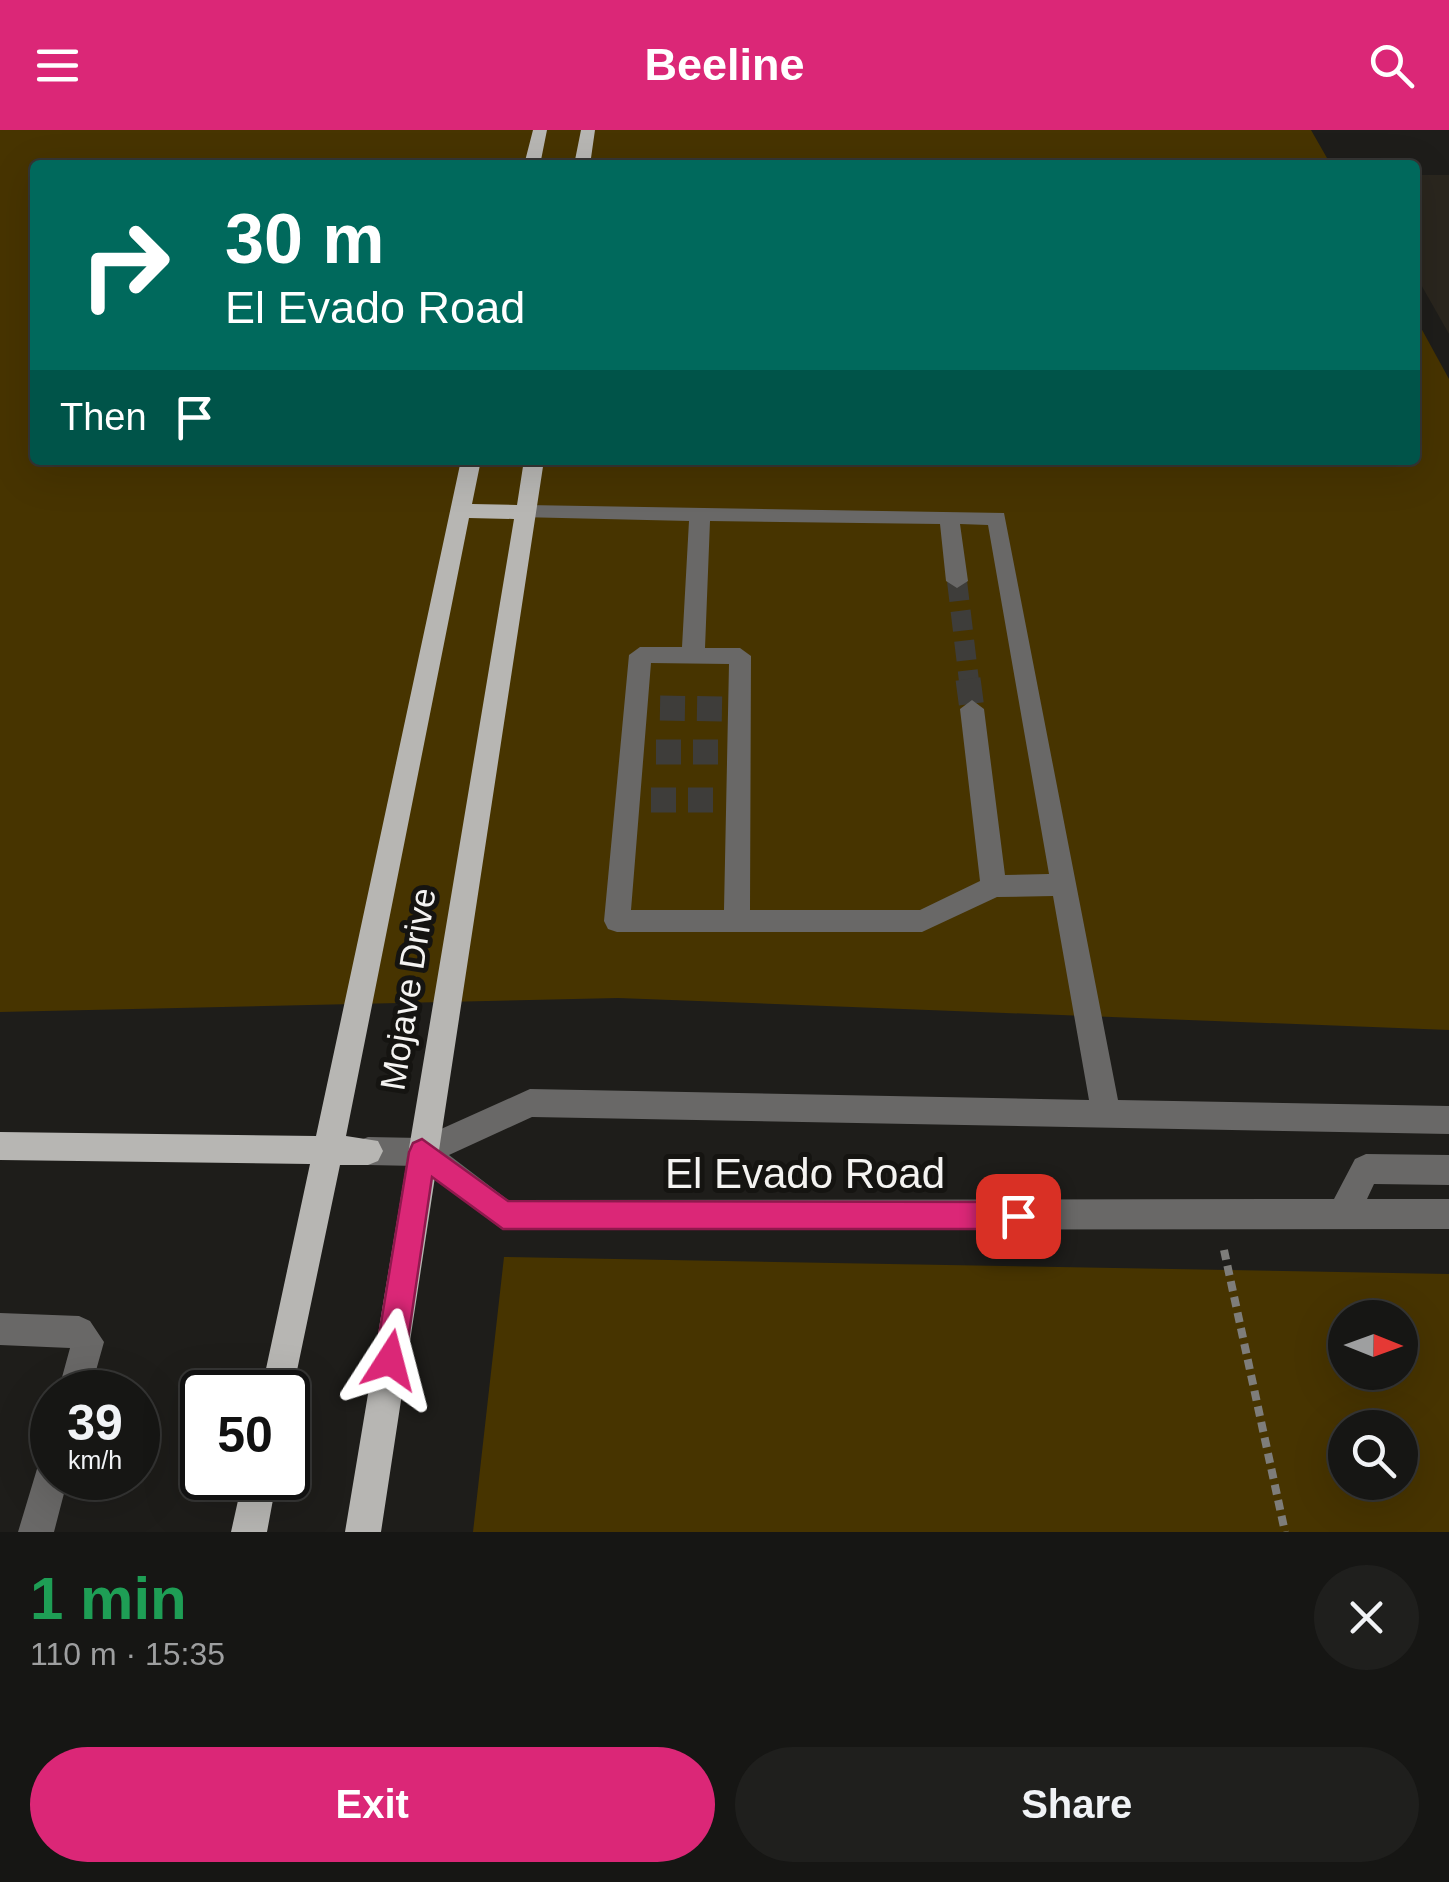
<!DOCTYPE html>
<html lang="en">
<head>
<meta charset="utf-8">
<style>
  :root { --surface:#161614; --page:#1f1f1d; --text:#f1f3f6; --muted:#9e9fa0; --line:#353534; --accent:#db2777 }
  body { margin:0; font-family:Arial,sans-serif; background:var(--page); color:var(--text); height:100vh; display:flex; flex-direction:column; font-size:38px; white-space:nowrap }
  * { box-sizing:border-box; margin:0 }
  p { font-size:32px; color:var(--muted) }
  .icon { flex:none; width:55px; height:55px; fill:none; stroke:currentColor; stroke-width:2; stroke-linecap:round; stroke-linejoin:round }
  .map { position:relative; height:1402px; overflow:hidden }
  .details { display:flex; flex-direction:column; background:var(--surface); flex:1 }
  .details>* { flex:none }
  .guide { position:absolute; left:30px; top:30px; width:1390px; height:305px; border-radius:10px; box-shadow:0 10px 40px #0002,0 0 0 2px var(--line); background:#00695c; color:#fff; overflow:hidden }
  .needle { width:65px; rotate:91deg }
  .buttons { position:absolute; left:1328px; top:1170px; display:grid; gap:20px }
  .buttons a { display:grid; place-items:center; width:90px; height:90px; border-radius:50%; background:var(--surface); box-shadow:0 10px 40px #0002,0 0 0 2px var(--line); font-size:50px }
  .speed { position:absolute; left:30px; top:1240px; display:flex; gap:20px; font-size:50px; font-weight:700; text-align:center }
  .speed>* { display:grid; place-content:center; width:130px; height:130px; border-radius:50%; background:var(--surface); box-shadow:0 10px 40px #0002,0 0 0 2px var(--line); line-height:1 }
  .speed small { font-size:25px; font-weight:400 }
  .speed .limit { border:5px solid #111; border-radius:15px; background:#fff; color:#111 }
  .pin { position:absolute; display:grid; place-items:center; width:85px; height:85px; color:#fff; margin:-42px; border-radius:20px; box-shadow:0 5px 15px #0006 }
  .me { position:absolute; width:110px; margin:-55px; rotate:9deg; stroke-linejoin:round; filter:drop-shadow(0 0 8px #0008) }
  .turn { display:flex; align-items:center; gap:35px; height:210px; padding:0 30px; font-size:45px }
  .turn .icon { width:130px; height:130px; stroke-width:2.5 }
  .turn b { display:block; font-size:70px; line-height:85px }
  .then { display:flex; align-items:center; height:95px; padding:0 30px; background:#0003; gap:20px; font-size:38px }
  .round { display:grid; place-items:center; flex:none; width:105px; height:105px; border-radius:52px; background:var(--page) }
  .overview { display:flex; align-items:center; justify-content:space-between; height:170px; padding:0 30px }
  h1 { font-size:60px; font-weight:700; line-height:75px; color:#1e9e55 }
  .action { display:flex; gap:20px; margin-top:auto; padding:20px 30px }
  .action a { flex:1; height:115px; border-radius:60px; background:var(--accent); color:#fff; font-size:40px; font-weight:700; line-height:115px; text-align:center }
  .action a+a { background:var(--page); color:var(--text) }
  header { display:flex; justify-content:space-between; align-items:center; height:130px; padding:0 30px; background:var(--accent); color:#fff; font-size:45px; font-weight:700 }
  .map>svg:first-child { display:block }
</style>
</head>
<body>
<header><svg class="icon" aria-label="menu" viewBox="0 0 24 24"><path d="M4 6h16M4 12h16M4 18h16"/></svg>Beeline<svg class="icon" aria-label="search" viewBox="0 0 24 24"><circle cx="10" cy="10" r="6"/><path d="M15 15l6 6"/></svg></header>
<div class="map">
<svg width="1449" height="1402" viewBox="0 0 1449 1402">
  <rect width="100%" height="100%" fill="#1e1d1a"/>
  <!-- built -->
  <path fill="#2a261e" d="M1415 45H1449V204L1415 144Z"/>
  <!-- green -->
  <path fill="#473400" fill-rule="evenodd" d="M0 0H1311L1331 35H35V330H1415V187L1449 249V900L618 868 0 882Z
    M504 1127 1449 1144V1402H473ZM1345 1188H1400V1242H1345ZM1345 1298H1400V1352H1345Z"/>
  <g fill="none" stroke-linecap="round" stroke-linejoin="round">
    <!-- minor-tunnel-far1 -->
    <path stroke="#3e3d3a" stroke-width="20" stroke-dasharray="20 10" stroke-linecap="butt" d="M957 451 969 551"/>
    <!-- minor-tunnel -->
    <path stroke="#3e3d3a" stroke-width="25" stroke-dasharray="25 12" stroke-linecap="butt" d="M968 549 972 579
      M660 578 722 579
      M656 622H721
      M651 670H719"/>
    <!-- path -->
    <path stroke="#7e7d7a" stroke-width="8" stroke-dasharray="10 6" stroke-linecap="butt" d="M1224 1120 1285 1402"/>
    <!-- minor -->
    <path fill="#696867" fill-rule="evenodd" d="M526 375 1004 383 1118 970 1449 976V1004L532 987 449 1025 508 1070 1334 1069 1355 1029 1366 1024 1449 1025V1055L1374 1054 1367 1069H1449V1099L503 1100 417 1036 368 1035 358 1031 353 1021 358 1011 368 1007 421 1008 530 959 1089 970 1053 766 997 767 922 802H617L608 799 604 791 629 525 640 517H682L689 391 519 387V377ZM710 391 940 394 946 451 957 458 968 451 960 394 988 395 1049 744 1005 745 984 579 972 570 960 579 980 751 920 780H750L751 526 740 518H705ZM651 533 729 534 724 780H631Z
      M0 1183 79 1186 90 1191 104 1212 90 1262H58L70 1218 0 1215Z
      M52 1324V1348H68L54 1402H18L40 1329Z"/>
    <!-- major -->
    <path fill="#b7b6b3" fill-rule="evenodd" d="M533 0H547L540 35H524Z
      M581 0H595L590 35H574Z
      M461 330H481L472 374 517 375 524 330H544L381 1402H345L514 389 469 388 346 1006 378 1011 383 1021 378 1031 368 1035H340L290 1274 288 1262H261L310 1034 0 1030V1002L316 1006Z
      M243 1348H277L267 1402H231Z"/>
  </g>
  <!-- route -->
  <path fill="#db2777" stroke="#8e194d" stroke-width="2.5" d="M422 1009 508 1071 1018 1072 1028 1076 1032 1086 1028 1095 1018 1099H503L432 1047 405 1230 401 1240 390 1244 379 1240 375 1230 409 1022 413 1013Z"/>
  <g text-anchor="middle" stroke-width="10" stroke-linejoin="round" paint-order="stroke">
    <!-- street labels -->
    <g font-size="35" fill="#f4f3f1" stroke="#151411">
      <text transform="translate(408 859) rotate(-81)" y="12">Mojave Drive</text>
    </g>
    <!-- near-street labels -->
    <g font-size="42" fill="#f4f3f1" stroke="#151411">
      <text x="805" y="1058">El Evado Road</text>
    </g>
  </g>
</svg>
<div class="buttons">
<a><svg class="needle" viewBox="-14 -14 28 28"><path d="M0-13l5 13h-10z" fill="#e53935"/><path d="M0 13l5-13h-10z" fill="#9e9fa0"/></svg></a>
<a><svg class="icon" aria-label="search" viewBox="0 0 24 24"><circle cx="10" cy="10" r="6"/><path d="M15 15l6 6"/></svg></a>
</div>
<div class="speed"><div>39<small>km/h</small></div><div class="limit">50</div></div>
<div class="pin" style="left:1018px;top:1086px;background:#d93025"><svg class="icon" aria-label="arrive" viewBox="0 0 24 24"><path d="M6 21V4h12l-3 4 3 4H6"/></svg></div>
<svg class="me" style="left:390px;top:1230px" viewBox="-20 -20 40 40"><path d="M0-17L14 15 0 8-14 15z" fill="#db2777" stroke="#fff" stroke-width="4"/></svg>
<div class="guide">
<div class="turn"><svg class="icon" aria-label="right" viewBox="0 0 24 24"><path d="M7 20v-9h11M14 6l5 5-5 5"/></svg><div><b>30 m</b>El Evado Road</div></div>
<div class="then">Then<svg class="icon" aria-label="arrive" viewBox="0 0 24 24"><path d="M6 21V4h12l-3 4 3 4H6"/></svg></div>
</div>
</div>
<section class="details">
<div class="overview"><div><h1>1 min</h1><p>110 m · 15:35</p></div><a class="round"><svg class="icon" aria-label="close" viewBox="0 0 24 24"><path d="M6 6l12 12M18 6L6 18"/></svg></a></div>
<div class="action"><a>Exit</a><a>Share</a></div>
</section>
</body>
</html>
